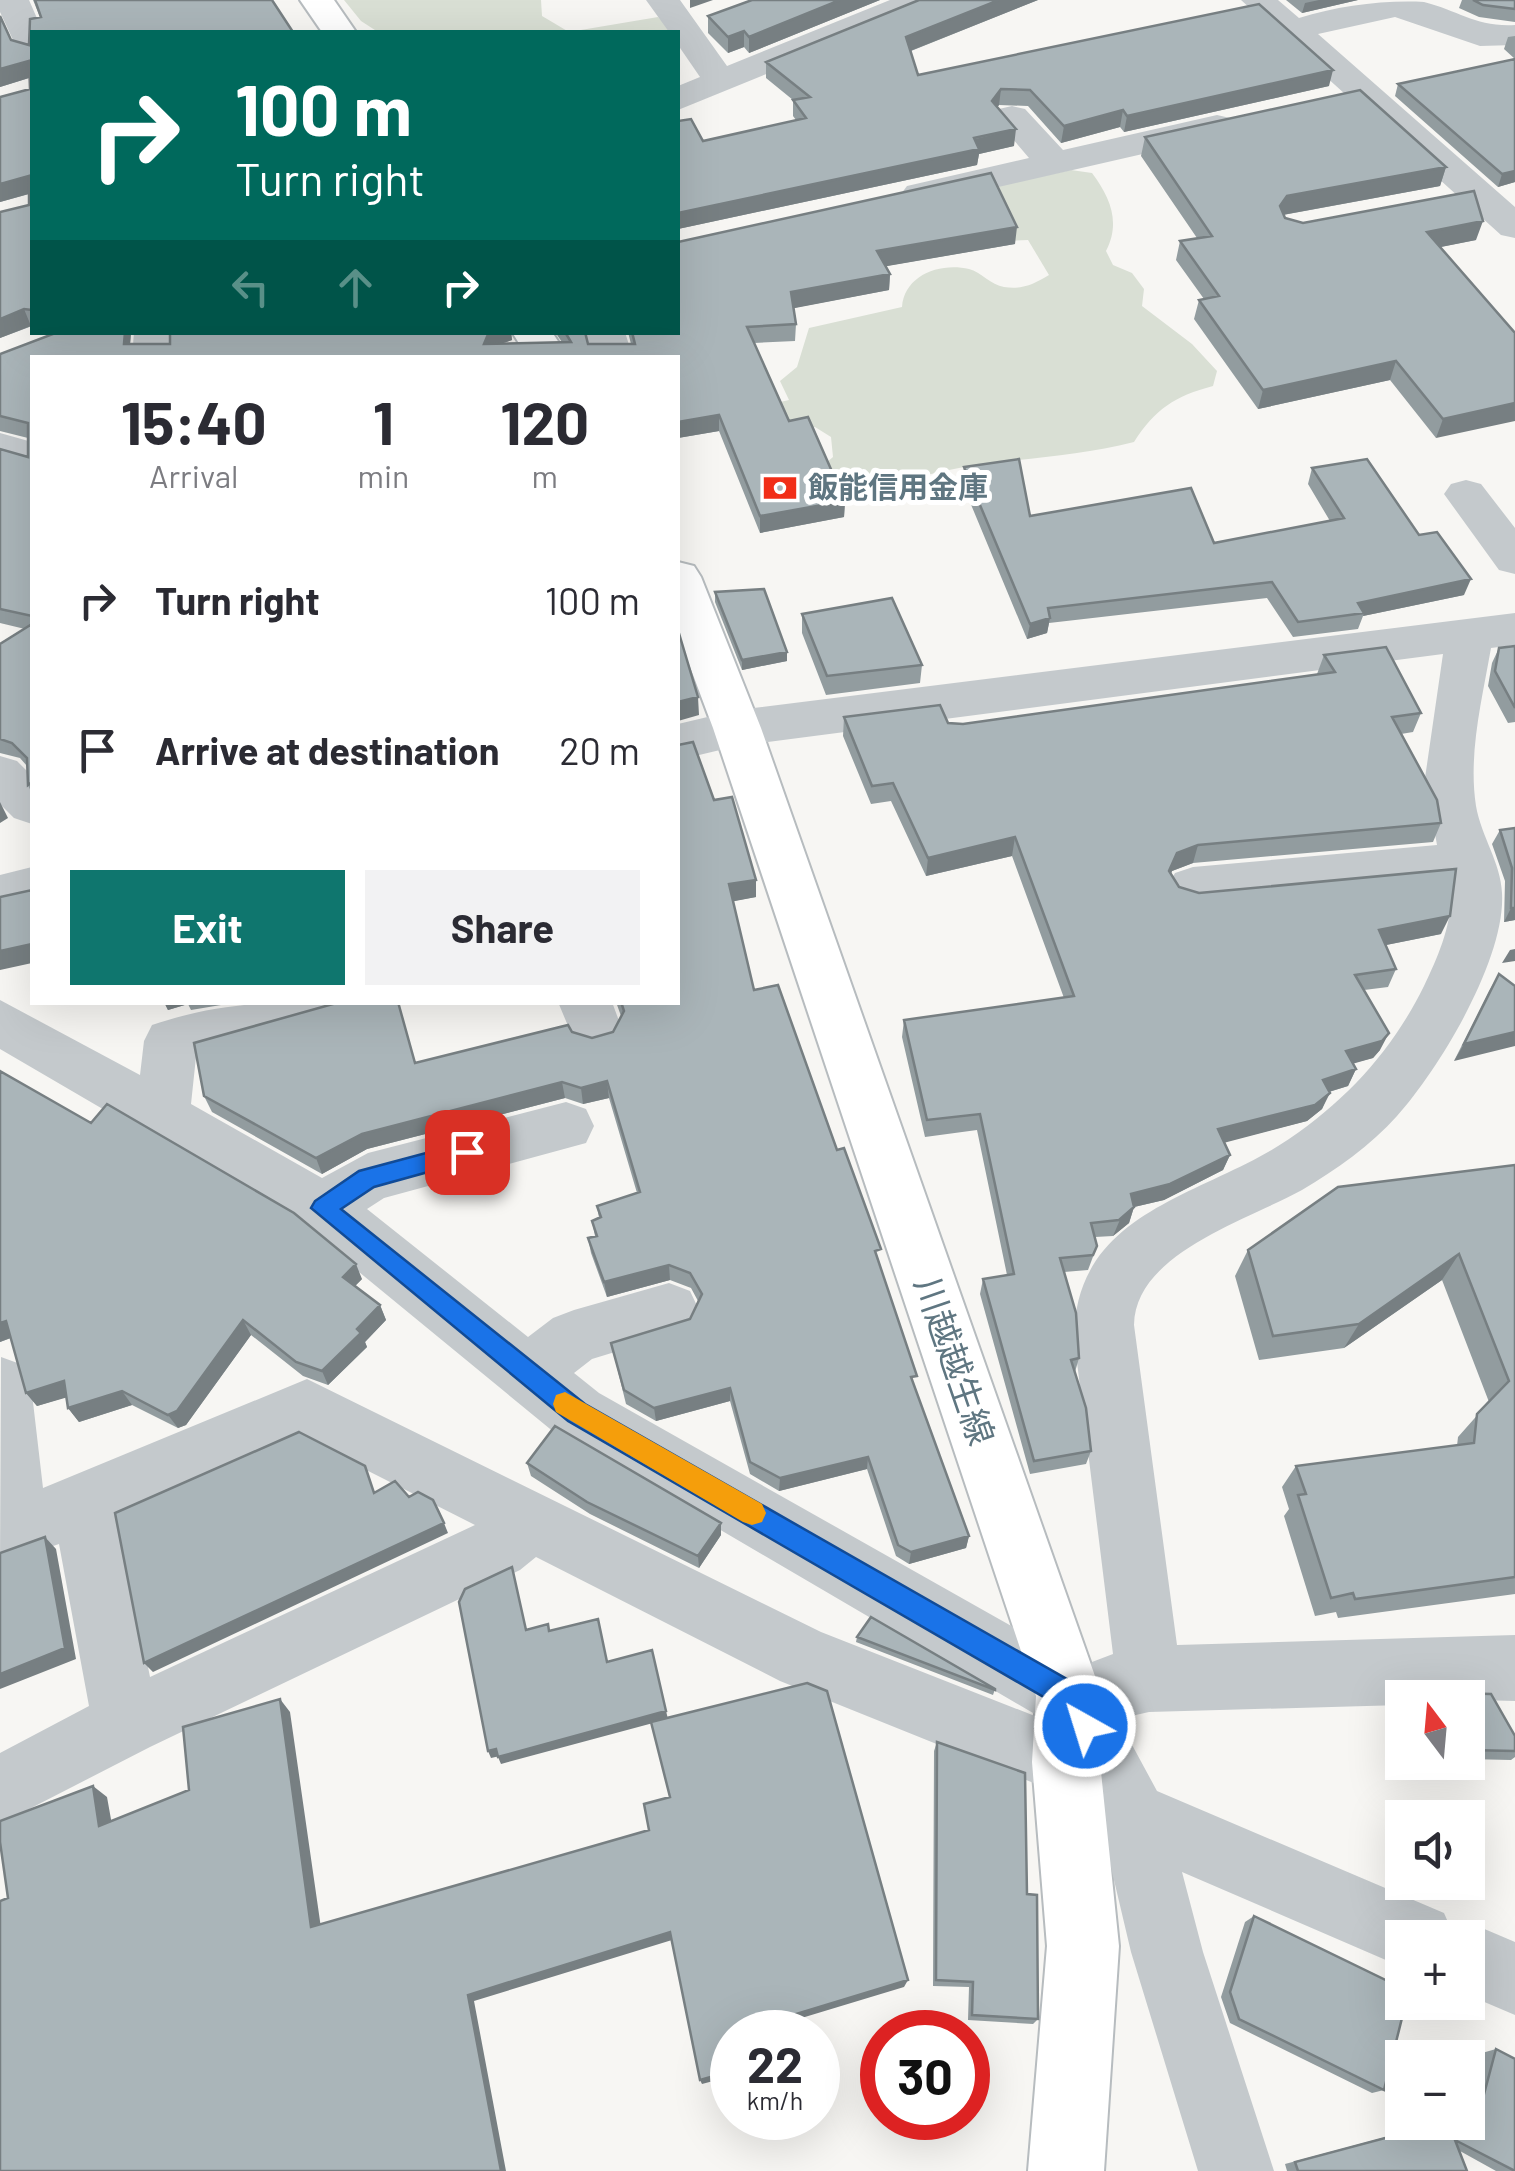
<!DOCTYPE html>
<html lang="en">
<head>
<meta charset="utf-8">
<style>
  :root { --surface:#fff; --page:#f2f2f3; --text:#2b2b33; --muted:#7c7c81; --accent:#0f766e }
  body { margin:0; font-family:Barlow,"Noto Sans JP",sans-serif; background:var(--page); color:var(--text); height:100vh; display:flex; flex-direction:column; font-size:38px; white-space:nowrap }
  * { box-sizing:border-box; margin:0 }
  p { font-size:32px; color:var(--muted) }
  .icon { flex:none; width:55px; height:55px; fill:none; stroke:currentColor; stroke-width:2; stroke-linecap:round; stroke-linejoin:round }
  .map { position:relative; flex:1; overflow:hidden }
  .details { position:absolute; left:30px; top:355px; width:650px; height:650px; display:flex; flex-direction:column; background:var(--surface); border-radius:0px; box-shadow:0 10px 40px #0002 }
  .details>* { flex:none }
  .top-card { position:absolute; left:30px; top:30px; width:650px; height:305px; border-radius:0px; box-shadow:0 10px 40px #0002; background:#00695c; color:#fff; overflow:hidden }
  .needle { width:65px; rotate:344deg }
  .tools { position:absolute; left:1385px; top:1680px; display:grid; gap:20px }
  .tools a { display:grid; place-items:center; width:100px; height:100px; border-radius:0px; background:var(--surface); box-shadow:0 10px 40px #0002; font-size:50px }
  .speed { position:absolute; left:710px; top:2010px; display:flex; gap:20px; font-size:50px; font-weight:700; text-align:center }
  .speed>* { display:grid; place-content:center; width:130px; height:130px; border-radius:50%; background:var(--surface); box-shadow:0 10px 40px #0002; line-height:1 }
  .speed small { font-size:25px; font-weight:400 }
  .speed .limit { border:15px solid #d22; background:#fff; color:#111 }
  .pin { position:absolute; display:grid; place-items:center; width:85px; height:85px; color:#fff; margin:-42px; border-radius:20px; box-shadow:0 5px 15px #0006 }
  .me { position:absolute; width:110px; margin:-55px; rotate:321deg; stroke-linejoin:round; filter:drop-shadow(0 0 8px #0008) }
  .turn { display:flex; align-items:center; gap:35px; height:210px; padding:0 40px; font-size:45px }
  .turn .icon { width:130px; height:130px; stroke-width:2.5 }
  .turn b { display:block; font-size:70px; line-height:85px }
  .lanes { display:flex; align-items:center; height:95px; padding:0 40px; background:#0003; justify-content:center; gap:50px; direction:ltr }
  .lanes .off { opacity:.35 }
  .eta { display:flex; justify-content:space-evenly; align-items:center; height:170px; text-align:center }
  .eta b { font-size:60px; font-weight:700; line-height:70px }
  .action { display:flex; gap:20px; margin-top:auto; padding:20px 40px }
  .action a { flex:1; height:115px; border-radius:0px; background:var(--accent); color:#fff; font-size:40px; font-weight:700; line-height:115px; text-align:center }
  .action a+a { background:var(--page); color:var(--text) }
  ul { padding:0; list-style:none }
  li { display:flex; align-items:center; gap:30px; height:150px; padding:0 40px }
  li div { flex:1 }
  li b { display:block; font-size:38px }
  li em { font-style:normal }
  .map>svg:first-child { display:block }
</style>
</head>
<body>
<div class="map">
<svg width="1515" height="2171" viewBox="0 0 1515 2171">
  <rect width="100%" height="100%" fill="#f7f6f3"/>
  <!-- green -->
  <path fill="#d9dfd4" d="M344 0H541L542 16 569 32 658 17 675 32H378L361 21Z
    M1071 170 1092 173C1110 197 1121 222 1106 251L1113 265 1132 273 1144 289 1142 306 1192 344 1217 371 1213 386C1175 396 1155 409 1134 442 1076 457 1018 458 959 468 919 475 880 491 839 491L820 468 833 457 831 437 815 427 772 434 759 407 789 400 780 381 797 367 809 328 902 307C904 276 939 262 969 269 981 272 991 285 1004 287 1022 290 1034 284 1049 275L1028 240 1004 241 989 188Z"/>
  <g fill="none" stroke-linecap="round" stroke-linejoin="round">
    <!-- major casing -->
    <g stroke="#b7bcbf" stroke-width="4">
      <path id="major" d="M300 0H334L356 32H322Z
        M512 332H552L569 358H528Z
        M678 562 694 566 701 577 761 728 1102 1696 1100 1762 1119 1946 1104 2171H1028L1047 1946 1032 1762 1036 1696 713 728 678 635Z"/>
    </g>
    <!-- minor -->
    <path fill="#c4c9cc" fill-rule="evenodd" d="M0 0H29L43 32H32V58L20 55 0 12Z
      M646 0H680L727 66 890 0H936L931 7 678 110V86L700 77 678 45V32H669Z
      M1241 0H1278L1299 18C1338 6 1383 0 1424 2 1460 11 1475 27 1515 25V45L1480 46 1395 17 1318 34 1515 207V238L1501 235Z
      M1012 106 1025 109 1063 150 1217 115 1230 118 1235 126 1230 134 920 205 907 202 901 194 907 186 1029 158 994 117 999 109Z
      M134 332H174L172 358H132Z
      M585 332H625L633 358H592Z
      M0 433 32 442V470L0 461Z
      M1466 480 1481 484 1515 528V574L1499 570 1444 494 1451 484Z
      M1515 613V645L1491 648C1482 700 1468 754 1476 806 1481 836 1501 863 1502 893 1506 958 1440 1068 1397 1116 1371 1145 1336 1170 1302 1190 1248 1220 1135 1253 1134 1325L1177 1645 1515 1635V1701L1402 1698V1705L1149 1712 1118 1719 1157 1791 1444 1913 1451 1929 1468 1922 1515 1942V2015L1468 1995V1938H1402V1967L1182 1872 1203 1952 1274 2171H1198L1131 1952 1101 1825 1082 1789 1066 1796 780 1681 536 1557 520 1570 150 1747 0 1824V1753L89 1706 59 1544 0 1564 1 1357 23 1365 31 1385 43 1488 307 1379 821 1632 1045 1720 555 1433 303 1226 0 1049V1000L140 1075 144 1041 152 1025C223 1001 277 1002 351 1002L344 1017 196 1057 191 1104 322 1178 368 1153 566 1102 586 1109 594 1126 586 1143 384 1198 367 1209 528 1337 553 1318 574 1310 669 1283 690 1291 699 1310 690 1329 592 1359 574 1373 599 1393 1089 1670 1092 1662 1113 1654 1074 1338C1075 1209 1204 1197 1289 1139 1348 1099 1393 1049 1424 986 1439 955 1455 918 1450 883L1193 907 1175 901 1167 887 1175 873 1193 867 1437 845 1425 778 1443 654 737 746 678 760V724L737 710ZM305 1439 475 1525 150 1677 119 1521Z
      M0 756 17 761 32 776V824L14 818 0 804Z
      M32 867V907L0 915V875Z
      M558 1002H612L622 1029 614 1045 595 1051 576 1045Z"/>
    <!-- major -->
    <use href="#major" fill="#fff" fill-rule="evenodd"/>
  </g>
  <!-- wall -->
  <path fill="#929c9f" d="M33 0H272L293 32H32V326L0 338V212L29 205V194L0 202V97L30 89 29 78 0 87V16L11 40 29 45 30 19 40 17Z
    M752 0H880L749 53 744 47 728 53 708 33V16Z
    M919 0H1038L911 51 918 75 1329 86 1124 132 1120 127 1061 143 1028 106 999 105 997 107 1014 146 979 154 977 165 678 229V121L703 141 796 120 793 116V100L766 78V62Z
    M1286 0H1358L1302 13Z
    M1462 0H1515V22L1479 17 1459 8Z
    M1515 36V182L1498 187 1395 96 1398 84 1515 59 1504 49 1508 37Z
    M1145 137 1446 167 1440 186 1283 215 1285 218 1303 223 1476 240 1440 247 1515 333 1436 438 1390 380 1258 409 1194 319 1199 300 1204 299 1176 260 1180 241 1197 238 1141 156Z
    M678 242 1015 244 886 266 890 274 889 290 793 308 796 324 795 341 754 343 789 421 845 501 844 517 760 533 719 431 678 438V358H32V794L28 785 27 766 20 758 0 753V644L25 629 0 623V449L28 457V438L0 431V354L58 332H131L130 344H170V332H511L512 340 500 344 562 342 555 332H585L588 344H631L628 332H678Z
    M964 467 1030 516 1214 543 1330 521 1308 484 1312 468 1419 535 1464 595 1363 616 1358 629 1293 637 1267 598 1049 623 1047 633 1027 639 962 483Z
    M715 592 787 661 742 670 715 602Z
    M802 614 922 665 920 683 826 695 802 633Z
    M1515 646V722L1508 723 1488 686 1492 663 1499 648Z
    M1324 655 1421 713 1413 732 1401 734 1441 823 1433 842 1193 863 1172 871 1171 873 1179 887 1199 893 1441 934 1386 945 1396 969 1388 987 1364 990 1380 1050 1373 1058 1353 1063 1356 1069 1348 1086 1329 1092 1322 1109 1307 1121 1224 1142 1230 1155 1223 1170 1164 1200 1134 1207 1129 1223 1113 1236 1095 1237 1097 1246 1088 1270 1064 1272 1079 1358 1075 1372 1091 1451 1086 1464 1030 1474 980 1294 983 1279 1007 1275 977 1130 925 1137 902 1037 904 1020 1064 998 1012 856 926 876 891 801 871 804 843 736 844 717 963 724 1317 674Z
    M714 800 756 880V897L733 901 754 990 837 1150 879 1263 915 1388 969 1536 966 1548 909 1564 896 1556 867 1469 779 1491 750 1474 730 1401 656 1421 626 1404 611 1343 690 1319 698 1301 691 1288 670 1280 607 1297 591 1253 588 1238 595 1236 592 1221 599 1218 597 1206 637 1193 609 1098 583 1104 565 1098 367 1149 322 1174 212 1112 204 1096 339 1004 415 1063 572 1032 592 1038 613 1032 621 1016 616 1002H678Z
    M1515 828V920L1504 922 1505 881 1492 844 1500 830Z
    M1499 974 1515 986 1454 1061 1489 991Z
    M164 1002H239L191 1010 188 1004 168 1010Z
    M0 1071 362 1279 355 1286 380 1305 386 1320 365 1342 367 1347 328 1385 303 1376 251 1335 186 1425 178 1428 132 1405 79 1422 68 1408 66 1397 37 1406 26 1393 11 1338 0 1342Z
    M1515 1165V1594L1338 1618 1336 1612 1315 1616 1284 1516 1289 1509 1282 1487 1296 1466 1457 1446 1458 1437 1489 1402 1442 1280 1344 1348 1259 1360 1235 1276 1248 1250Z
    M527 1463 721 1523V1535L699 1568 590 1514 531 1476Z
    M857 1637 995 1689 993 1695 856 1642Z
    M1417 1692 1491 1694 1515 1736V1757L1511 1760 1468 1759V1698H1411Z
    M1402 1702V1738L1395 1709Z
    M937 1742 1038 2019 1033 2024 968 2020 969 1987 933 1986 934 1751Z
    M1254 1916 1384 2090 1372 2093 1230 2023 1221 1997 1245 1922Z
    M1496 2049 1515 2171H1496L1460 2151 1467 2171H1287L1285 2164 1442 2122H1468V2109L1482 2053Z"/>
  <!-- shaded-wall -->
  <path fill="#777f82" d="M690 0H713L690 8Z
    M840 0H880L749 53V37Z
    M999 0H1038L905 53 906 37Z
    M1319 0H1358L1302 13 1305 3Z
    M744 31V47L728 53V37Z
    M29 61 32 77 0 87V69Z
    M1333 70 1329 86 1124 132 1127 116Z
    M1001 89 999 105 990 117 992 101Z
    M1123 110 1120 127 1061 143 1064 126Z
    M1016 129 1014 146 979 154 977 165 678 229V213Z
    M1446 167 1440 186 1282 215 1280 206 1287 196Z
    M1515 171V182L1498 187 1502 174Z
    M29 176 32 193 0 202V184Z
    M1483 221 1476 240 1421 251 1427 232Z
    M1017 227 1015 244 876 268 877 251Z
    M890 274 889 290 790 309 791 292Z
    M24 309 31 326 0 338V319Z
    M125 332H131L129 358 124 344Z
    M489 332H511L512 340 492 347 484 344Z
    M1396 361 1390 380 1258 409 1263 390Z
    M1515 403V421L1436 438 1443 419Z
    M719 415V431L678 438V422Z
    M845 501 844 517 760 533V516Z
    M1471 579 1464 595 1363 616 1364 613 1358 603Z
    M1050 618 1047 633 1027 639 1030 624Z
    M787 652V661L742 670V660Z
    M698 697 699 715 678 721V702Z
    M0 802 8 818 0 823Z
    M1015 837 1012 856 926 876 928 858Z
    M1198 845 1193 863 1172 871 1164 889 1169 871 1177 853Z
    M756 880V897L730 902 729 884Z
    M1511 908H1515V920L1504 922Z
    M1450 916 1441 934 1371 948 1379 930Z
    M32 944V963L0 970V951Z
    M1515 949V961L1502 963 1510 950Z
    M164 1002H187L188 1004 168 1010Z
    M1515 1032V1046L1454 1061 1464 1044Z
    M1389 1033 1380 1050 1373 1058 1338 1068 1346 1051Z
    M1356 1069 1348 1086 1315 1096 1323 1080Z
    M607 1081 609 1098 583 1104 581 1088Z
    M562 1082 565 1098 367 1149 322 1174 316 1158 362 1134Z
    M1330 1093 1322 1109 1307 1121 1212 1146 1218 1129Z
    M1230 1155 1223 1170 1164 1200 1134 1207 1129 1223 1113 1236 1131 1194Z
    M1459 1254 1442 1280 1344 1348 1359 1324Z
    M356 1264 362 1279 349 1292 343 1277Z
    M669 1265 670 1280 607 1297 604 1282Z
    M380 1305 386 1320 365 1342 367 1347 328 1385 322 1371 357 1329Z
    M243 1320 251 1335 186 1425 178 1428 168 1415Z
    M6 1321 18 1335 0 1342V1323Z
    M64 1381 75 1395 37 1406 26 1393Z
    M730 1388V1401L656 1421 654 1408Z
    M122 1391 132 1405 79 1422 68 1408Z
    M868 1457 867 1469 779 1491 780 1478Z
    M444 1523 448 1533 153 1672 144 1663Z
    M721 1523V1535L699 1568 698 1556Z
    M969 1536 966 1548 909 1564 911 1552Z
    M45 1537 56 1549 76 1659 0 1689V1674Z
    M280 1699 290 1712 322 1935 311 1927Z
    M666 1711 668 1719 501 1764 498 1757Z
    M496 1749 500 1756 491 1758 488 1751Z
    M93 1786 107 1797 114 1836 99 1826Z
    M670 1932 672 1940 474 2001 506 2171H501L468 1995Z
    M908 1980 904 1987 785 2023 786 2017Z
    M732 2071V2076L702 2084 700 2080Z"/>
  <!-- building -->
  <path fill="#aab5b9" stroke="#777f82" stroke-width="2.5" d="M35 0H272L293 32H32V310L24 309 0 319V212L29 205V176L0 184V97L30 89 29 61 0 69V16L11 40 29 45 30 19 41 17Z
    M752 0H840L749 37 744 31 728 37 708 16Z
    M919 0H999L906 37 918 75 1259 4 1333 70 1127 116 1123 110 1064 126 1030 90 1001 89 992 101 1016 129 974 138 979 149 678 213V121L691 119 703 141 806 118 793 100 810 97 766 62Z
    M1473 0H1515V9L1483 5Z
    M1515 59V171L1502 174 1398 84Z
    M1360 90 1446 167 1287 196 1280 206 1285 218 1303 223 1474 191 1483 221 1427 232 1515 333V403L1443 419 1396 361 1263 390 1199 300 1219 296 1180 241 1212 236 1145 137Z
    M991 173 1017 227 877 251 890 274 791 292 796 324 747 327 789 421 808 417 845 501 760 516 719 415 678 422V358H32V616L0 609V449L28 457V423L0 416V354L58 332H125L124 344H170V332H489L484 344 571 342 565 332H585L588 344H635L632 332H678V242Z
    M1019 459 1030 516 1191 488 1214 543 1344 518 1312 468 1367 459 1419 535 1437 532 1471 579 1358 603 1364 613 1298 622 1272 582 1048 608 1050 618 1030 624 964 467Z
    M764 589 787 652 742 660 715 592Z
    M892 598 922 665 827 676 802 614Z
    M32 624V782L28 785 27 758 12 743 0 739V644Z
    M678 630 698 697 678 702Z
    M1515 646V708L1495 671 1499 648Z
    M1386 647 1421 713 1392 717 1437 800 1441 823 1198 845 1177 853 1169 871 1179 887 1199 893 1456 869 1450 916 1379 930 1396 969 1355 975 1389 1033 1382 1041 1346 1051 1356 1069 1323 1080 1330 1093 1315 1105 1218 1129 1230 1155 1170 1184 1131 1194 1134 1207 1119 1220 1091 1223 1097 1246 1093 1255 1060 1258 1076 1313 1079 1358 1071 1360 1086 1408 1091 1451 1034 1461 983 1279 1014 1274 980 1114 927 1120 904 1020 1074 996 1015 837 928 858 893 783 872 786 844 717 940 705 948 723 963 724 1335 672 1324 655Z
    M693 742 714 800 732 797 756 880 729 884 754 990 778 985 837 1150 844 1148 881 1249 875 1251 917 1376 911 1377 969 1536 911 1552 898 1545 868 1457 780 1478 750 1462 730 1388 654 1408 624 1390 611 1343 690 1319 702 1294 690 1273 669 1265 604 1282 588 1238 597 1236 592 1221 601 1217 597 1206 640 1192 607 1081 581 1088 562 1082 362 1134 316 1158 204 1096 194 1043 340 1002H398L415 1063 568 1025 572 1032 592 1038 613 1032 624 1011 621 1002H678V745Z
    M1515 828V908H1511L1512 868 1500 830Z
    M32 890V944L0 951V897Z
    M1499 974 1515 986V1032L1464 1044Z
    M0 1071 91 1123 107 1104 294 1213 356 1264 343 1277 380 1305 357 1329 361 1333 322 1371 296 1362 243 1320 177 1411 168 1415 122 1391 68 1408 64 1381 26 1393 6 1321 0 1323Z
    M1515 1165V1577L1355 1599 1353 1593 1331 1598 1298 1495 1306 1494 1296 1466 1474 1443 1477 1414 1509 1381 1459 1254 1359 1324 1273 1336 1248 1250 1338 1187Z
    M555 1426 721 1523 698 1556 587 1502 527 1463Z
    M299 1432 365 1466 374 1493 395 1481 409 1497 418 1492 433 1500 444 1523 144 1663 115 1513Z
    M45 1537 65 1648 0 1674V1553Z
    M512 1567 526 1630 548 1624 549 1631 598 1619 607 1662 652 1650 666 1711 498 1757 496 1749 488 1751 459 1602 465 1589Z
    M871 1617 995 1689V1690L857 1637Z
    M807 1683 827 1691 908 1980 786 2017 790 2032H732V2071L700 2080 670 1932 468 1995 501 2171H0V1901L8 1898 0 1842V1821L93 1786 99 1826 189 1790 183 1727 280 1699 311 1927 649 1830 644 1804 670 1797 651 1722Z
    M1417 1692 1491 1694 1515 1736V1751L1468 1750V1698H1416Z
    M937 1742 1025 1773 1027 1894 1037 1895 1038 2019 972 2015 973 1982 936 1980Z
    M1254 1916 1402 1988V2002H1406L1384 2090 1239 2019 1230 1992Z
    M1496 2049 1515 2059V2171L1455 2140 1467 2171H1298L1295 2162 1445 2122H1468V2116L1479 2113Z"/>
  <!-- route -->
  <path fill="#1a73e8" stroke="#114b97" stroke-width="2.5" d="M467 1142 475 1145V1159L374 1187 341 1209 585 1404 1079 1686 1099 1726 1095 1736 1085 1740 1075 1736 1059 1706 568 1421 311 1208 315 1201 359 1171Z"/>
  <!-- slow -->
  <path fill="#f59e0b" d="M565 1392 762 1504 766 1513 762 1522 752 1525 743 1522 556 1412 553 1404 556 1395Z"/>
  <!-- icons -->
  <defs>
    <g id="bank-bare" transform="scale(2.7)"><path d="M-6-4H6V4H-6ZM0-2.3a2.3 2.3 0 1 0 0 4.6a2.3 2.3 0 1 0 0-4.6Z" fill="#f12e18" stroke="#fff" stroke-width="2.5" paint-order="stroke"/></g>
  </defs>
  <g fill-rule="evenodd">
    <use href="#bank-bare" x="780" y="488"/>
  </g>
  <g text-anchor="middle" stroke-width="10" stroke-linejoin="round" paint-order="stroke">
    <!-- far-poi labels -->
    <g font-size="30" font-weight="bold" fill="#5f7681" stroke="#fff" text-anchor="start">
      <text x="808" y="498">飯能信用金庫</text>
    </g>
    <!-- street labels -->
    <g font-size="35" fill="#5f7681" stroke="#fff">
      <text transform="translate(954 1361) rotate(71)" y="12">川越越生線</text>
    </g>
  </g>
</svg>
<div class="tools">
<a><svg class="needle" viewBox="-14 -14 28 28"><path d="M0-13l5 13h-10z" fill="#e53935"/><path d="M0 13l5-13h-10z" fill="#7c7c81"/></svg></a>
<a><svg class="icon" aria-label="sound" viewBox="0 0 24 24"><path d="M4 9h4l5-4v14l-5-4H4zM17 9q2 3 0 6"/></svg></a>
<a>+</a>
<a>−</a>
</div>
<div class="speed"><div>22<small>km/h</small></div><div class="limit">30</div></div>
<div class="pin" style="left:467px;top:1152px;background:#d93025"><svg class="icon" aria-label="arrive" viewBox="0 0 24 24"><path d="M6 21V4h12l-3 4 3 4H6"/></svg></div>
<svg class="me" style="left:1085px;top:1726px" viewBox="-20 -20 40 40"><circle r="17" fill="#1a73e8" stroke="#fff" stroke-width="3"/><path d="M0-11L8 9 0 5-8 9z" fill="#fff"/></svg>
<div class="top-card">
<div class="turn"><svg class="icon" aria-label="right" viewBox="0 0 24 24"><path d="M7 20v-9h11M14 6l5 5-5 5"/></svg><div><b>100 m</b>Turn right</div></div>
<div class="lanes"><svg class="icon off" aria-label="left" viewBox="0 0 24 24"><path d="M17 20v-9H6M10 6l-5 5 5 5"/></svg><svg class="icon off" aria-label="ahead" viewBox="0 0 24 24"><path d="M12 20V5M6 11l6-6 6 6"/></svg><svg class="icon" aria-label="right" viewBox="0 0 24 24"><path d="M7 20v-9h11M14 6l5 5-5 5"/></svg></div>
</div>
<section class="details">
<div class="eta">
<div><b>15:40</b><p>Arrival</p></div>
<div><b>1</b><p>min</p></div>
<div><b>120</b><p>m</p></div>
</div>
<ul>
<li><svg class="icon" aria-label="right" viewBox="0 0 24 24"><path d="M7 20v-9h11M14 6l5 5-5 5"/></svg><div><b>Turn right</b></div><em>100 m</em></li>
<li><svg class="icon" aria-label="arrive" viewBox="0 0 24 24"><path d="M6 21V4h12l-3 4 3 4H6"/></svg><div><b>Arrive at destination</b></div><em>20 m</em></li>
</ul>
<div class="action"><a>Exit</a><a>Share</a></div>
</section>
</div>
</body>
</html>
